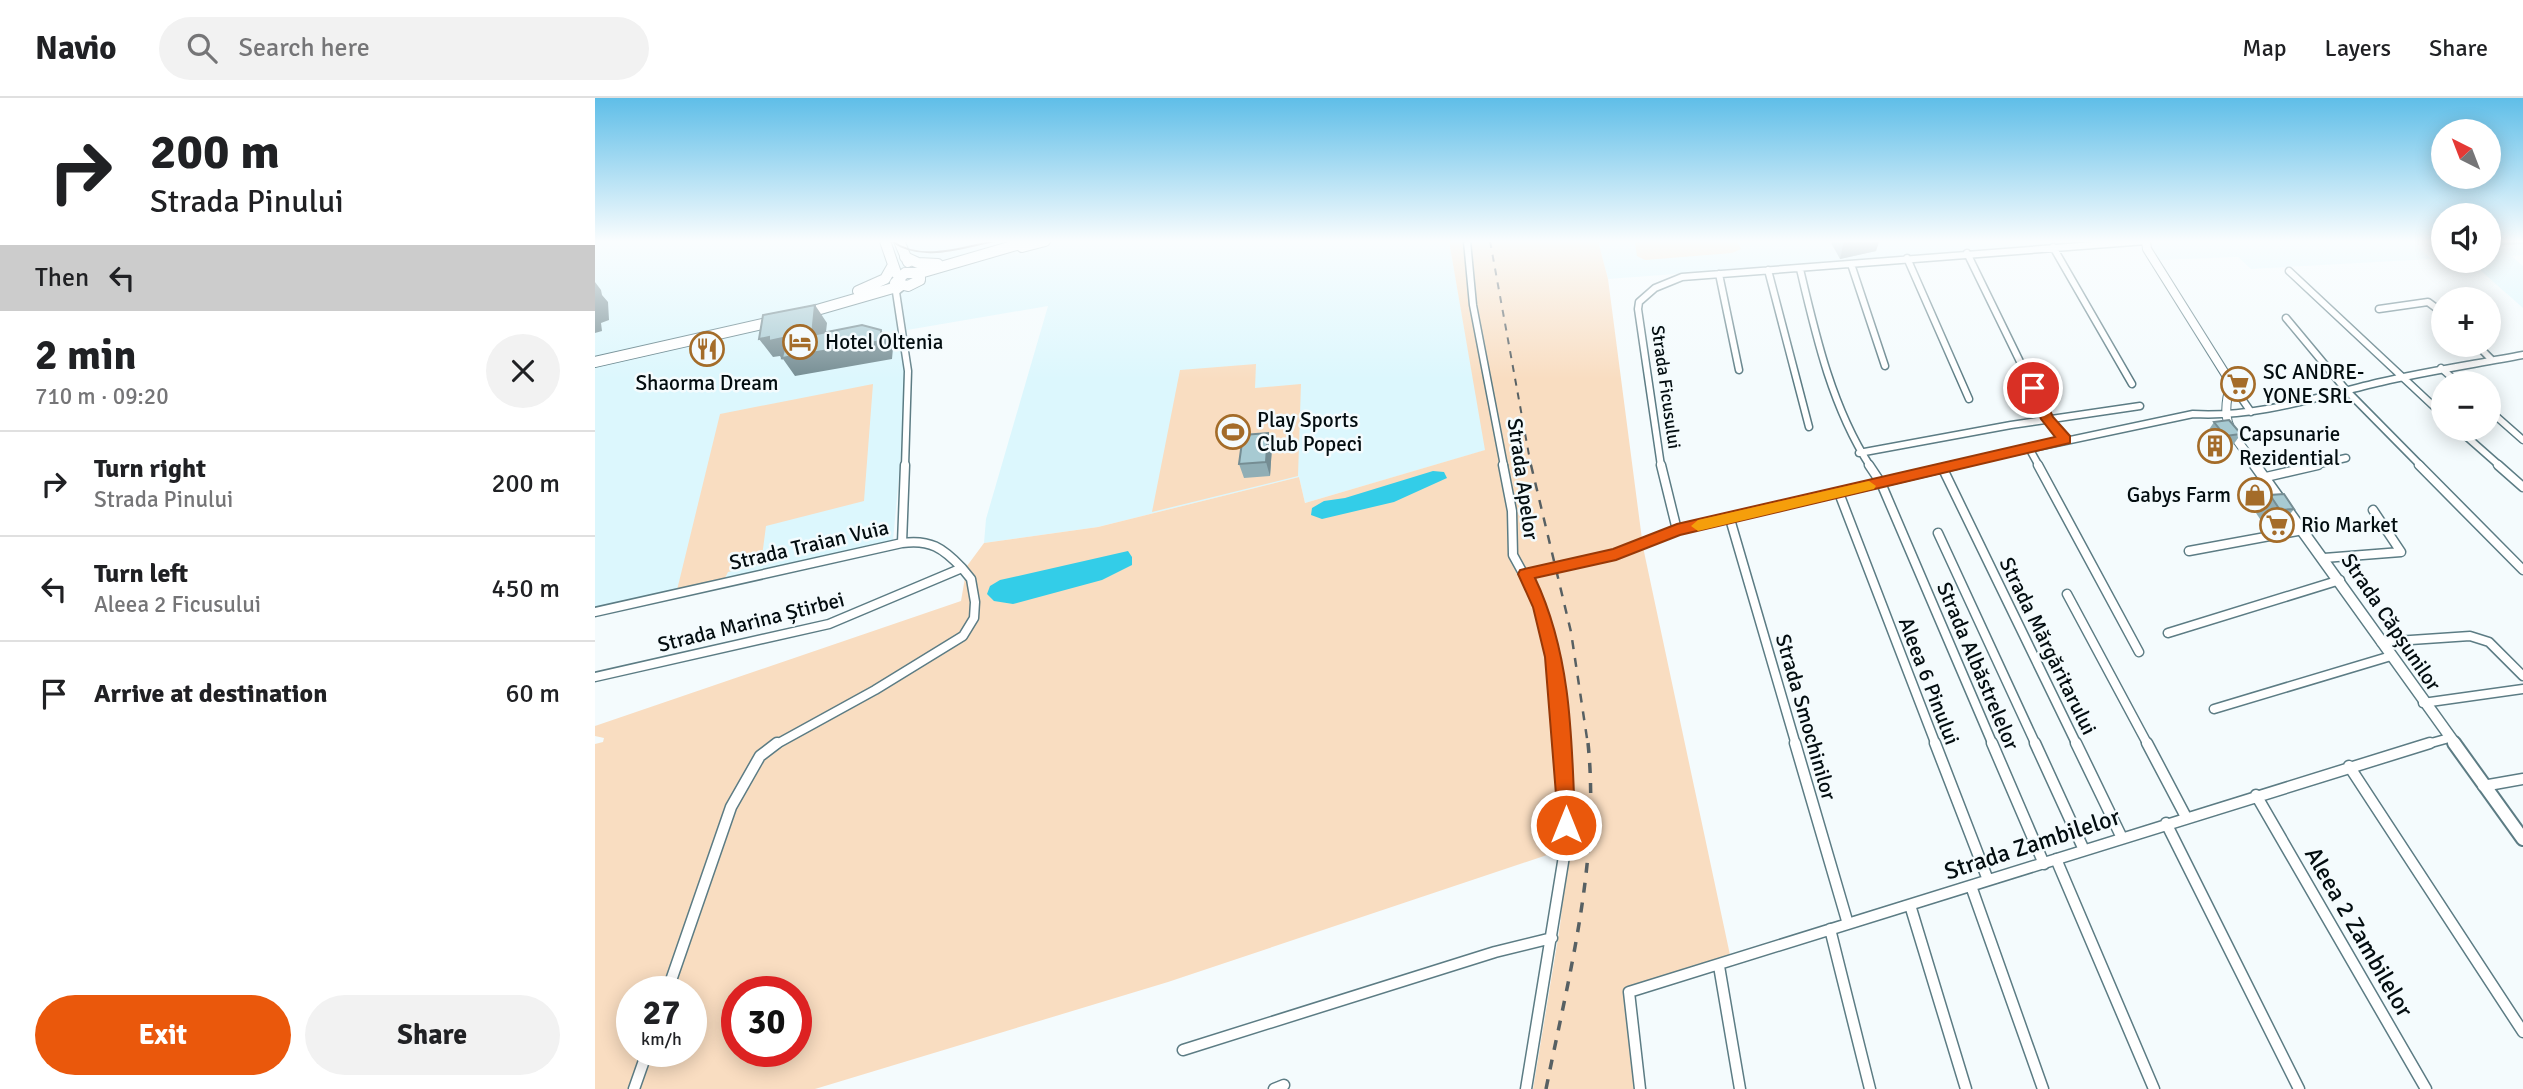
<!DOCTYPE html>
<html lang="en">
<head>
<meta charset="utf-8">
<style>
  :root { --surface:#fff; --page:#f2f2f2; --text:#202124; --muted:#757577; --line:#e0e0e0; --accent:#ea580c }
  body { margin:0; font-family:Signika,sans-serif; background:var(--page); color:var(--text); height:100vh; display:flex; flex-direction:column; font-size:26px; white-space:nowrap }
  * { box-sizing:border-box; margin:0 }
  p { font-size:23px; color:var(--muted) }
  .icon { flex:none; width:38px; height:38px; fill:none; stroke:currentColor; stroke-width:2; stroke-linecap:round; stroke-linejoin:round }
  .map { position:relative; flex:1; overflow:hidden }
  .drawer { display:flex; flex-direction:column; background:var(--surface); width:595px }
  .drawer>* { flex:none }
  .top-card { background:#fff; color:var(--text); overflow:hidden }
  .needle { width:46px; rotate:318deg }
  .tools { position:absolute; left:1836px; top:21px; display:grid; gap:14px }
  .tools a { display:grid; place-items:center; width:70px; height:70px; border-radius:50%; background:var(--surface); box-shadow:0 4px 18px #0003; font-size:35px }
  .speed { position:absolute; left:21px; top:878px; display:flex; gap:14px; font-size:35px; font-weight:700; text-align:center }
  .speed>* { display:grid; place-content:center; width:91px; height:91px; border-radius:50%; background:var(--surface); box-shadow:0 4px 18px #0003; line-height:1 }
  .speed small { font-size:18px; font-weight:400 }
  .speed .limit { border:10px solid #d22; background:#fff; color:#111 }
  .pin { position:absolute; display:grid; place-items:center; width:60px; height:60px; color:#fff; margin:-30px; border:4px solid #fff; border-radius:50%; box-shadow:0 2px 7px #0007 }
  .me { position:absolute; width:77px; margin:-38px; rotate:0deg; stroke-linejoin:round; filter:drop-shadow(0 0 5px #0008) }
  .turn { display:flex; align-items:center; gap:24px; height:147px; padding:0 35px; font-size:32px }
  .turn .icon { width:91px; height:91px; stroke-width:2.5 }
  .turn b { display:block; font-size:49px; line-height:60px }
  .then { display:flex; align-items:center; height:66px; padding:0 35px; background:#0003; gap:14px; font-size:26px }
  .round { display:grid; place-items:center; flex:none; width:74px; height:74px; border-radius:37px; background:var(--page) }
  .headline { display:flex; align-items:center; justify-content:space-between; height:119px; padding:0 35px }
  h1 { font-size:42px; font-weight:800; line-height:52px }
  .button { display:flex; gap:14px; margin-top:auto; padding:14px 35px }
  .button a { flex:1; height:80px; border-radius:42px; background:var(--accent); color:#fff; font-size:28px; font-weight:800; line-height:80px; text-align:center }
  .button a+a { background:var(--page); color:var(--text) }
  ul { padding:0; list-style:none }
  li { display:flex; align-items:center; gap:21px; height:105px; padding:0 35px; border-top:2px solid var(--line) }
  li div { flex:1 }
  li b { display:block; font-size:26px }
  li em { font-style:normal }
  header { display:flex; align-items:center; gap:42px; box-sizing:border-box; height:98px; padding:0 35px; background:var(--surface); border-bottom:2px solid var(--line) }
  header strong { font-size:33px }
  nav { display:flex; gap:38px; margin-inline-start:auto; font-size:24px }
  .search { width:490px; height:63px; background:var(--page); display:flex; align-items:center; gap:18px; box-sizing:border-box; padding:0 24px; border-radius:38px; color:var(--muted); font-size:26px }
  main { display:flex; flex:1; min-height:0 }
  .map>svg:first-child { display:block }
</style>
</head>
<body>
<header>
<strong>Navio</strong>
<div class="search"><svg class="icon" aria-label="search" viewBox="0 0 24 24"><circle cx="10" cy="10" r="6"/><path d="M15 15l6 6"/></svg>Search here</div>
<nav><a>Map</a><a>Layers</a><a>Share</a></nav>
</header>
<main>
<section class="drawer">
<div class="top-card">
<div class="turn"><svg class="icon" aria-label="right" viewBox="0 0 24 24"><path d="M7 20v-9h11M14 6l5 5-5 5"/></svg><div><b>200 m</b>Strada Pinului</div></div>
<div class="then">Then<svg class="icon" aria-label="left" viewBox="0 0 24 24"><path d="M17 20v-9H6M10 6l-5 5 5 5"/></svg></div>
</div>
<div class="headline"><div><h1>2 min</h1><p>710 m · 09:20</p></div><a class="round"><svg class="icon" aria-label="close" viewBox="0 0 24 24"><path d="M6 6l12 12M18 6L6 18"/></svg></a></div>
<ul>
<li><svg class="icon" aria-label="right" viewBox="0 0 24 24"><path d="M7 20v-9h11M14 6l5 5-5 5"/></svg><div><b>Turn right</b><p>Strada Pinului</p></div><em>200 m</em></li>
<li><svg class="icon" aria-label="left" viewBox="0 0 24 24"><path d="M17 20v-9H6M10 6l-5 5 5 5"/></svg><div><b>Turn left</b><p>Aleea 2 Ficusului</p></div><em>450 m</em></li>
<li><svg class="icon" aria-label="arrive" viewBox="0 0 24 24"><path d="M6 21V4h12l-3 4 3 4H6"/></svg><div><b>Arrive at destination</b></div><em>60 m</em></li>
</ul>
<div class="button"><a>Exit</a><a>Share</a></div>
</section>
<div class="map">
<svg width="1928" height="991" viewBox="0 0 1928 991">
  <rect width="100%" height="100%" fill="#f4fbfd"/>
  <!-- built -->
  <path fill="#dcf7fd" d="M0 143H854L891 352 710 405 704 379 503 429 389 445 391 421 453 208 312 232V289L298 443 0 510Z
    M1003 143H1523L1013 181Z
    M1549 143H1817L1836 161 1656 171 1643 159 1562 162Z
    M1894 143H1928V157L1916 158 1928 168V210L1875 163H1894Z"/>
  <!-- green -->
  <path fill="#f9ddc1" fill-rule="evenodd" d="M854 143H1003L1013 181 1048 449 1135 857 1032 901 1044 991H938L965 828 973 750 573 884 220 991H0V646L8 644 9 640 0 638V628L366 503 372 468 389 445 503 429 704 379 710 405 890 352ZM37 894H96V954H37ZM142 894H201V954H142Z
    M1051 143H1142L1146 151 1137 155 1050 162 1042 158 1040 145Z
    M661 266 660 290 706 286 703 378 557 414 585 272Z
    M278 286 269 403 171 428 166 466 133 474 130 480 82 492 125 316Z"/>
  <!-- water -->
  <path fill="#33cde8" d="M838 373 849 374 852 380 799 404 727 421 716 417 717 410 729 403 750 400Z
    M533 453 537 459V467L507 482 418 506 399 503 392 496 395 488 405 482Z"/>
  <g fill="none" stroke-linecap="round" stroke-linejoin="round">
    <!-- minor-far2 casing -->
    <g stroke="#5c7c84" stroke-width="9">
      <path id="minor-far2" d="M872 143 878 207 909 368
        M1458 149 1537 286
        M1372 155 1453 321 1470 341
        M1312 160 1374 301
        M1256 166 1290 268
        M1205 171C1221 239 1237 309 1275 368
        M1173 172 1214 329
        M1694 173 1848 317
        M1124 176 1144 272
        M307 189 301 194 313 273 310 368
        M1784 211 1833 204 1848 215
        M1691 220 1751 292 1826 368
        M1882 247 1897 262
        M1846 270 1863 285
        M1636 285 1656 314
        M1894 312 1928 342
        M1863 331 1905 368
        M1434 350 1444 368
        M1264 355 1416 327 1545 308
        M1066 368 1043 211 1044 204 1060 190 1087 179 1551 143
        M1353 368 1598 316C1662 320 1725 298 1786 284 1833 273 1881 266 1928 257
        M1715 368 1751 360"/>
    </g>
    <!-- minor-far1 casing -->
    <g stroke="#5c7c84" stroke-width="11">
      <path id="minor-far1" d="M908 367 917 413 918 457 946 508 959 559 969 647
        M1066 367 1082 432
        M1274 367 1286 385 1398 647
        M1443 367 1544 554
        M1824 367 1928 472
        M1903 367 1928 389
        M1348 371 1482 647
        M1671 379 1723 367
        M1244 395 1341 647
        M1135 421 1201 647
        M1343 435 1441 647
        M1594 453 1708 432
        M1729 460 1806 454 1778 412
        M931 476 1021 456 1082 432 1361 367
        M1472 496 1553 647
        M0 514 307 445 310 367
        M1573 535 1745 482
        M1786 544 1875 538 1894 544 1928 578
        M0 579 234 526 367 470C348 450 335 441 307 445
        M1828 605 1928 591
        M1619 611 1796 558
        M180 647 280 592 368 538 379 520 380 504 376 481 367 470
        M1829 647 1854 640"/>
    </g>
    <!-- minor casing -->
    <g stroke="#5c7c84" stroke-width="13">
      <path id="minor" d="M1200 645 1253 826
        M1340 645 1393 782
        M1397 645 1449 766
        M1440 645 1489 752
        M1481 645 1527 740
        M1552 645 1591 719
        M1754 668 1928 934
        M1888 688 1928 681
        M1661 697 1831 991
        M1571 725 1704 991
        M1461 761 1559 991
        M1376 788 1448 991
        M1315 807 1371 991
        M1235 831 1275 991
        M1124 868 1145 991
        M72 894 136 709 165 658 182 645
        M588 952 900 854 957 840
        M39 991 52 954
        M679 991 689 987
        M931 991 970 752 972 703 969 645
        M1045 991 1034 894 1835 645"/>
    </g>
    <!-- tertiary-far2 casing -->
    <g stroke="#5c7c84" stroke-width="10">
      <path id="tertiary-far2" d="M1551 143 1552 151 1636 285C1623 327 1638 335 1661 368"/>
    </g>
    <!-- tertiary-far1 casing -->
    <g stroke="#5c7c84" stroke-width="13">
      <path id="tertiary-far1" d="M1660 367 1861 647"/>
    </g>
    <!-- tertiary casing -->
    <g stroke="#5c7c84" stroke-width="16">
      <path id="tertiary" d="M1859 645 1928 741"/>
    </g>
    <!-- primary casing -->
    <g stroke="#5c7c84" stroke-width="12">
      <path id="primary" d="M290 143 301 175
        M304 143 313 164
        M427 149 450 143
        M310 159 323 165 343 166
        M310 175H325V182L313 188 300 185Z
        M325 175 435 143
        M263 193 290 181 298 167
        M208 216 305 188
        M0 264 181 223"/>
    </g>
    <!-- minor-far2 -->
    <use href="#minor-far2" stroke="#fff" stroke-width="6"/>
    <!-- minor-far1 -->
    <use href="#minor-far1" stroke="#fff" stroke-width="8"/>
    <!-- minor -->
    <use href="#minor" stroke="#fff" stroke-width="10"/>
    <!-- tertiary-far2 -->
    <use href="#tertiary-far2" stroke="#fff" stroke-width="8"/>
    <!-- tertiary-far1 -->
    <use href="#tertiary-far1" stroke="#fff" stroke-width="10"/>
    <!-- tertiary -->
    <use href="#tertiary" stroke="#fff" stroke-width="12"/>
    <!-- primary -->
    <use href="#primary" stroke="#fff" stroke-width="10"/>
    <!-- tram -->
    <path stroke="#576063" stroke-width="2" d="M297 143C326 165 368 149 400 143"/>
    <!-- rail-far2 -->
    <path stroke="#576063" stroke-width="2" stroke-dasharray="7 7" stroke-linecap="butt" d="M895 143 936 368"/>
    <!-- rail-far1 -->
    <path stroke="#576063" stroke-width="2.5" stroke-dasharray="9 9" stroke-linecap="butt" d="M936 367 976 534 993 647"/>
    <!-- rail -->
    <path stroke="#576063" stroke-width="3.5" stroke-dasharray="10 10" stroke-linecap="butt" d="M951 991C974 877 1005 762 993 645"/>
  </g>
  <!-- wall -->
  <path fill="#90aeb5" d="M1235 143H1284L1281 153 1245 161Z
    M1894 143H1928V146L1894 148Z
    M1619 324 1646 336 1633 354 1618 356 1607 342Z
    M673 335 677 349 675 378 649 380 644 366Z
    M1675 397 1699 411 1685 429 1671 430 1661 415Z"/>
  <!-- shaded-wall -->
  <path fill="#758d93" d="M1249 143H1284L1281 153 1245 161Z
    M0 184 6 192 7 197 13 204 14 222 6 225 7 233 0 235Z
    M220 207 232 225 229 252 286 232 298 250 297 261 200 278 188 261 187 262 185 258 178 259 164 241 174 239H192Z
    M673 335 677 349 675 378 671 364Z"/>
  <!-- building -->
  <path fill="#a7cad2" stroke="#758d93" stroke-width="2" d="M220 207 217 237 267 227 286 232V243L187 260 192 239 174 243V239L164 241 168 217Z
    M1634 322 1646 336 1630 338 1619 324Z
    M673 335 671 364 644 366 648 337Z
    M1689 396 1699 411 1685 412 1675 397Z"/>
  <!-- sky -->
  <linearGradient id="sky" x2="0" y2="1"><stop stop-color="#5fbee8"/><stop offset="0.51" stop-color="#fafdfe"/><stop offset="1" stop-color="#fafdfe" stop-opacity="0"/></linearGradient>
  <rect width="1928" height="281" fill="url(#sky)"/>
  <!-- route -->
  <path fill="#ea580c" stroke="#983908" stroke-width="2" d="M1438 286 1443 287 1458 319 1475 338V345L1085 437 1021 462 940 480C977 558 977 644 980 727L978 734 971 736 964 734 950 559 938 509 923 476 925 472 1018 451 1082 426 1460 339 1446 321 1431 290Z"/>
  <!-- slow -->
  <path fill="#f59e0b" d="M1274 383 1281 388 1279 391 1103 433 1096 428 1103 422Z"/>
  <!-- icons -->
  <defs>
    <g id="hotel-ring" transform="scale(1.75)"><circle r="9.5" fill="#f4fbfd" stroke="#a46c29" stroke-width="1.5"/><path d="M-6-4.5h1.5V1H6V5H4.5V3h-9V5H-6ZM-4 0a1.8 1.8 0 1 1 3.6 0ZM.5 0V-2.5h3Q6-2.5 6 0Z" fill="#a46c29"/></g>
    <g id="restaurant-ring" transform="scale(1.75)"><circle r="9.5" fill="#f4fbfd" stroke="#a46c29" stroke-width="1.5"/><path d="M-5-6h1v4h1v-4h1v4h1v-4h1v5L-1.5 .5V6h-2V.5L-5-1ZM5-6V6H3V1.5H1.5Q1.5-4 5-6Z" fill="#a46c29"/></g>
    <g id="supermarket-ring" transform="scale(1.75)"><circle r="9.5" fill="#f4fbfd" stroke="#a46c29" stroke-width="1.5"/><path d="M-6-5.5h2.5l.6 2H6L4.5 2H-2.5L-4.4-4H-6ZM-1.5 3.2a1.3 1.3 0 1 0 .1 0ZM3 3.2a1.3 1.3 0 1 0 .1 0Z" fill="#a46c29"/></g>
    <g id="stadium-ring" transform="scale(1.75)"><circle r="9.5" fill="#f4fbfd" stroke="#a46c29" stroke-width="1.5"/><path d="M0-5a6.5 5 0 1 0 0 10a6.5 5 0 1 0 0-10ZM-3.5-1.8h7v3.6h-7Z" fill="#a46c29"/></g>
    <g id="building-ring" transform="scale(1.75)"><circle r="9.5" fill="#f4fbfd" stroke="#a46c29" stroke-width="1.5"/><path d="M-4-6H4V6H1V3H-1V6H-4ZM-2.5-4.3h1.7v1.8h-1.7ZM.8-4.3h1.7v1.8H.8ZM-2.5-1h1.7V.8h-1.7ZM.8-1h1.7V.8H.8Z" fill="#a46c29"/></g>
    <g id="shop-ring" transform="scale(1.75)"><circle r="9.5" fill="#f4fbfd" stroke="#a46c29" stroke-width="1.5"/><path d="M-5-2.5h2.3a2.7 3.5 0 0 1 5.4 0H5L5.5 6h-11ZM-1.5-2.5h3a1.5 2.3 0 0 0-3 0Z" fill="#a46c29"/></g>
  </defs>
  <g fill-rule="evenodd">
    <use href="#hotel-ring" x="205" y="244"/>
    <use href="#restaurant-ring" x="112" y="251"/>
    <use href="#supermarket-ring" x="1643" y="286"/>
    <use href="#stadium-ring" x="638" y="334"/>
    <use href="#building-ring" x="1620" y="348"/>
    <use href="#shop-ring" x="1660" y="397"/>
    <use href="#supermarket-ring" x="1682" y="427"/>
  </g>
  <g text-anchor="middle" stroke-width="5" stroke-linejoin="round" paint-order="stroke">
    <!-- far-street labels -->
    <g font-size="18" fill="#030d10" stroke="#f4fbfd">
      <text transform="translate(1071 289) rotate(82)" y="6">Strada Ficusului</text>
    </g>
    <!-- poi labels -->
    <g font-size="21" fill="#030d10" stroke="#f4fbfd" text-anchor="start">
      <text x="230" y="251">Hotel Oltenia</text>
      <text x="1668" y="281">SC ANDRE-<tspan x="1668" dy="24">YONE SRL</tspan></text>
      <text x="112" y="292" text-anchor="middle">Shaorma Dream</text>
      <text x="662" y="329">Play Sports<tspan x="662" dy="24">Club Popeci</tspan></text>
      <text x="1644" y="343">Capsunarie<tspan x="1644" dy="24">Rezidential</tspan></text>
      <text x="1636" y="404" text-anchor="end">Gabys Farm</text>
      <text x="1706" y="434">Rio Market</text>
    </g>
    <!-- street labels -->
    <g font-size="21" fill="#030d10" stroke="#f4fbfd">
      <text transform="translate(928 381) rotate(82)" y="7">Strada Apelor</text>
      <text transform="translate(214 447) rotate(-13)" y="7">Strada Traian Vuia</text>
      <text transform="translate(156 524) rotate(-14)" y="7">Strada Marina Știrbei</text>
      <text transform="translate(1796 524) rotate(56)" y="7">Strada Căpșunilor</text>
      <text transform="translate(1453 548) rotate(64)" y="7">Strada Mărgăritarului</text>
      <text transform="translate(1383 568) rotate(67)" y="7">Strada Albăstrelelor</text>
      <text transform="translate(1334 583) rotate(69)" y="7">Aleea 6 Pinului</text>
      <text transform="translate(1211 619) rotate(74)" y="7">Strada Smochinilor</text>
    </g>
    <!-- near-street labels -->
    <g font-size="24" fill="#030d10" stroke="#f4fbfd">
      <text transform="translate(1437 746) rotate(-18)" y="8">Strada Zambilelor</text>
      <text transform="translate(1764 834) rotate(60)" y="8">Aleea 2 Zambilelor</text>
    </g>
  </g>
</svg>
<div class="tools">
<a><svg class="needle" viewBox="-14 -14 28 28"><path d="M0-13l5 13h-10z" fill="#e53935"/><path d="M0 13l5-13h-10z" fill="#757577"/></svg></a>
<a><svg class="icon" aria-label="sound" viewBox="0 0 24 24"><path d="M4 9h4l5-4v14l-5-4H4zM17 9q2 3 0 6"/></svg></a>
<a>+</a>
<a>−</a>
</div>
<div class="speed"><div>27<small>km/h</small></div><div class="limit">30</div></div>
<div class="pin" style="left:1438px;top:290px;background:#d93025"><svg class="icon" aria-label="arrive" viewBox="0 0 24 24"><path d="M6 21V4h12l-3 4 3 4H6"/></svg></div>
<svg class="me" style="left:971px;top:727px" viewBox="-20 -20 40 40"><circle r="17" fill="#ea580c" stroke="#fff" stroke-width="3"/><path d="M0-11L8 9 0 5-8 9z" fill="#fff"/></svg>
</div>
</main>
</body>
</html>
